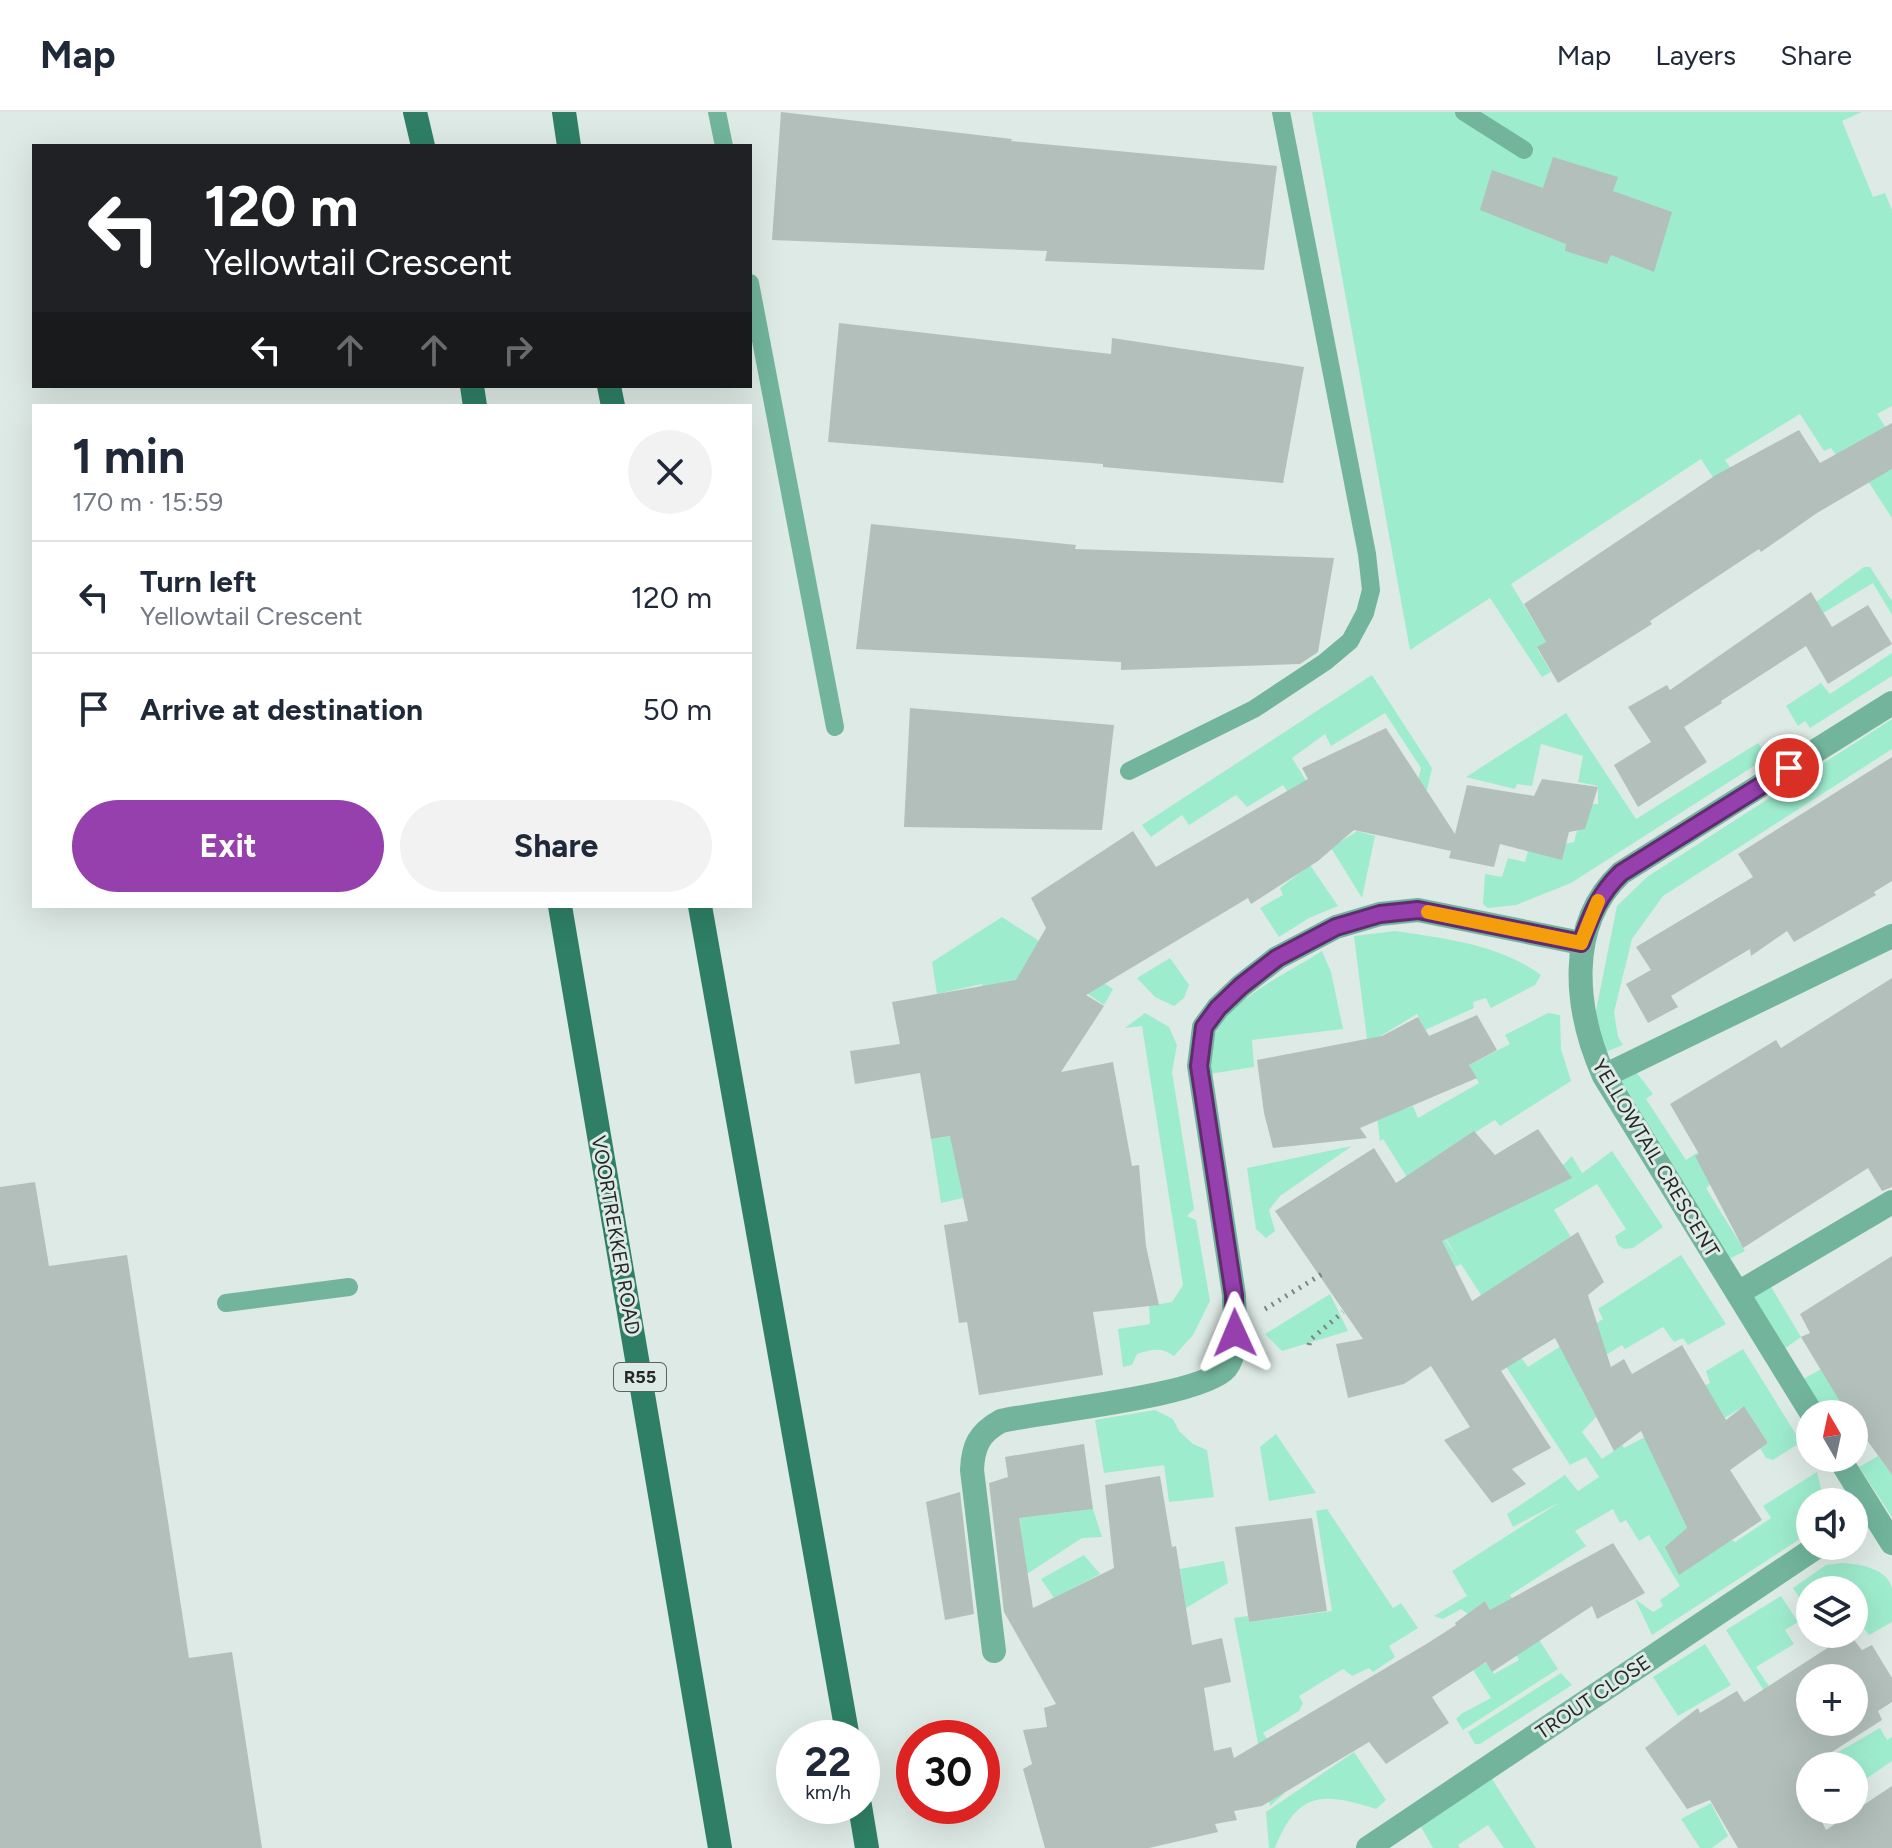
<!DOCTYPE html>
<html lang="en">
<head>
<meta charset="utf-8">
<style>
  :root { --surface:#fff; --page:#f2f2f3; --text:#1f2937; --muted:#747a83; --line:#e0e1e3; --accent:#9640ae }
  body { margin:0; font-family:Figtree,sans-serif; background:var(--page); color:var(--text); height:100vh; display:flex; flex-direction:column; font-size:30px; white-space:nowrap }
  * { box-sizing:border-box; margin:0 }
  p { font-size:26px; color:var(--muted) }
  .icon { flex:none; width:44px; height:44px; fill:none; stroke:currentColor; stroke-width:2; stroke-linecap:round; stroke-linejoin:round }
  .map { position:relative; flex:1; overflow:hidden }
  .side { position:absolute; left:32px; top:292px; width:720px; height:504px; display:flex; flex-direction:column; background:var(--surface); border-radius:0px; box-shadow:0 8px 32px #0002 }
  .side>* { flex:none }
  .top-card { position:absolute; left:32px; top:32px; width:720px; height:244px; border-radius:0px; box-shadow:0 8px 32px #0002; background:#202124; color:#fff; overflow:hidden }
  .needle { width:52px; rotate:351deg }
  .buttons { position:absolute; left:1796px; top:1288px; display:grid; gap:16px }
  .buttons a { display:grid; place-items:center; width:72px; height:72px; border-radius:50%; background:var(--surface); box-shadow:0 8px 32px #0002; font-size:40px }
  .speed { position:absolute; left:776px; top:1608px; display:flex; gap:16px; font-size:40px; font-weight:700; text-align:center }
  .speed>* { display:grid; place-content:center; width:104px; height:104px; border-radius:50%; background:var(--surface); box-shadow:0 8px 32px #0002; line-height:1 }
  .speed small { font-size:20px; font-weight:400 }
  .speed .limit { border:12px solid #d22; background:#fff; color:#111 }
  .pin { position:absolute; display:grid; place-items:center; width:68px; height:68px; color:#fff; margin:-34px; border:4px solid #fff; border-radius:50%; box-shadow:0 2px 8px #0007 }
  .me { position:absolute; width:88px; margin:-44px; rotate:359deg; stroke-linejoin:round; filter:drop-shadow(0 0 6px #0008) }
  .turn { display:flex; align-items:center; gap:28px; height:168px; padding:0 40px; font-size:36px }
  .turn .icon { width:104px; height:104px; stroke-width:2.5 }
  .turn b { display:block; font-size:56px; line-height:68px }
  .lanes { display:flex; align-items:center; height:76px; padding:0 40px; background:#0003; justify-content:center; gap:40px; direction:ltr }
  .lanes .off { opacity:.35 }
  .round { display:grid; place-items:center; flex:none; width:84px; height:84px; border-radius:42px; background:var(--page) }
  .summary { display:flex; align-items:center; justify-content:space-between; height:136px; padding:0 40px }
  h1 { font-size:48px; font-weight:700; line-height:60px }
  .action { display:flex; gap:16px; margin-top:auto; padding:16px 40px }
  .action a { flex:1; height:92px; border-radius:48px; background:var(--accent); color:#fff; font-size:32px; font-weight:700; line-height:92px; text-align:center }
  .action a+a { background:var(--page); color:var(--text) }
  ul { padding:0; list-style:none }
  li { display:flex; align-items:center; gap:24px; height:112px; padding:0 40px; border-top:2px solid var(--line) }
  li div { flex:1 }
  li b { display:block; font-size:30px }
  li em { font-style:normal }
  header { display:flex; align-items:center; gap:48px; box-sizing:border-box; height:112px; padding:0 40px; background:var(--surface); border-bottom:2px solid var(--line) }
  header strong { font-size:38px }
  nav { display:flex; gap:44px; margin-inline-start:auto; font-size:28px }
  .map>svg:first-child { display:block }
</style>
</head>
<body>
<header>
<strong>Map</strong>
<nav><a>Map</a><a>Layers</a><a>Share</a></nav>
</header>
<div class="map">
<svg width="1892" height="1736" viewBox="0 0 1892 1736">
  <rect width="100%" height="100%" fill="#deeae5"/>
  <!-- green -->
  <path fill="#9eecce" d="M1312 0H1862L1842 9 1873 85 1885 81 1892 98V294L1877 302 1892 325V406L1862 360 1852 365 1831 336 1824 339 1800 302 1725 348 1751 385 1734 398 1701 347 1511 472 1546 530 1537 536 1551 560 1542 565 1490 486 1410 538Z
    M1864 455H1870L1892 489V503L1873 471 1823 501 1816 490Z
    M1892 541V564L1810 616 1805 609 1798 614 1786 594 1821 571 1830 582Z
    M1372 563 1432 656 1427 678 1416 677 1421 656 1385 601 1331 634 1325 622 1292 646 1320 691 1303 702 1283 673 1247 695 1236 683 1189 713 1182 703 1151 725 1142 713Z
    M1566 601 1636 707 1758 631 1768 645 1571 771 1516 793 1488 796 1483 792 1485 762 1502 765 1508 746 1525 750 1528 739 1574 730 1577 719 1582 717 1592 692H1598V674L1578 670 1583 644 1541 632 1532 674 1517 672 1515 677 1466 665Z
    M1892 607V637L1663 784 1632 827 1614 900 1618 925 1623 933 1608 939 1597 935 1594 909 1617 794 1647 765Z
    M1357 719 1375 724 1362 786 1331 736Z
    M1310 753 1338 794 1309 806 1279 825 1260 796 1283 783 1280 776Z
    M1002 805 1113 877 1104 893 1066 867 1002 892 984 886 982 872 937 882 932 850Z
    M1395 819C1447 827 1498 832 1541 863L1535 873 1491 896 1486 886 1473 890 1474 896 1425 918 1417 902 1379 925 1395 1000 1413 994 1418 1006 1479 971 1469 953 1510 932 1505 923 1548 901 1560 903 1561 937 1571 969 1500 1014 1495 1008 1434 1046 1563 1053 1572 1044 1582 1061 1569 1071 1612 1039 1663 1115 1633 1136 1624 1137 1618 1133 1615 1124 1626 1117 1597 1072 1554 1098 1571 1125 1505 1220 1461 1152 1412 1177 1437 1116 1461 1151 1383 1027 1380 1029 1354 824Z
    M1322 839 1331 860 1343 917 1252 928 1254 955 1209 962C1210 950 1209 935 1214 924 1231 886 1288 861 1322 839Z
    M1170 846 1189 873 1184 886 1174 894 1155 885 1137 866Z
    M1145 901 1169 915 1177 933 1172 960 1194 1097 1187 1104 1196 1108 1210 1189 1193 1223 1174 1244C1161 1235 1152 1237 1137 1242L1132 1253 1123 1255 1118 1217 1150 1212 1149 1194 1172 1190 1183 1173 1142 914 1125 916Z
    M1637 961 1653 982 1646 987 1686 1048 1750 1006 1711 1072 1706 1076 1745 1139 1731 1146 1724 1143 1618 975 1621 968Z
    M1059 1008 955 1044 963 1086 941 1091 931 1027Z
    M1352 1034 1280 1084 1269 1098 1275 1119 1266 1126 1256 1117 1247 1056Z
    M1681 1143 1726 1212 1688 1233 1683 1226 1674 1230 1663 1215 1625 1237 1622 1233 1579 1260 1581 1276 1596 1305 1582 1320 1602 1347 1622 1333 1624 1336 1679 1307 1670 1290 1710 1271 1706 1259 1743 1237 1797 1324 1798 1332 1773 1348 1766 1346 1760 1336 1768 1331 1744 1294 1697 1323 1665 1370 1687 1416 1688 1456 1732 1428 1735 1430 1771 1406 1763 1394 1817 1360 1822 1381 1821 1390H1810V1416L1806 1423 1652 1523 1635 1487 1653 1500 1663 1494 1660 1488 1680 1474 1649 1423 1639 1429 1626 1408 1620 1411 1613 1397 1575 1419 1586 1434 1510 1483 1558 1557 1463 1618 1456 1607 1461 1602 1491 1586 1473 1558 1487 1550 1494 1562 1519 1548 1485 1489 1468 1502 1461 1497 1443 1507 1434 1504 1467 1484 1452 1459 1560 1390 1513 1415 1507 1402 1565 1363 1578 1379 1599 1365 1586 1345 1570 1353 1505 1253 1507 1225 1528 1255 1603 1207 1598 1197Z
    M1767 1168 1801 1225 1784 1237 1748 1180Z
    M1330 1182 1348 1219 1282 1239 1265 1222Z
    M1821 1257 1850 1302H1825L1803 1267Z
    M1155 1298 1173 1307 1179 1319 1193 1332 1207 1338 1214 1385 1169 1390 1164 1353 1104 1361 1095 1308Z
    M1276 1322 1316 1381 1269 1389 1260 1335Z
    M1878 1344 1892 1363V1405L1859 1355Z
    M1093 1397 1102 1425 1082 1426 1027 1462 1019 1406Z
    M1327 1397 1393 1496 1401 1491 1418 1516 1389 1534 1395 1545 1373 1560 1369 1556 1352 1564 1343 1557 1299 1584 1303 1591 1299 1599 1263 1621 1275 1638 1262 1649 1285 1681 1270 1694 1234 1506 1248 1504 1249 1510 1332 1499 1316 1399Z
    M1084 1443 1100 1462 1054 1486 1041 1467Z
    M1224 1449 1228 1471 1186 1496 1180 1457Z
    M1842 1451C1859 1452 1887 1456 1892 1476 1892 1486 1892 1500 1892 1510L1869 1523 1854 1502V1478H1810V1502L1793 1476 1826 1453Z
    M1781 1484 1798 1510 1785 1518 1794 1532 1756 1555 1821 1650 1880 1616 1887 1628 1892 1625V1649L1854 1675V1654H1811L1726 1518Z
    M1705 1532 1731 1573 1678 1604 1653 1565Z
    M1561 1561 1572 1573 1480 1632H1475L1468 1620Z
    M1354 1640 1386 1688 1376 1697C1322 1680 1298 1679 1275 1736H1269L1266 1700Z
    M1492 1667 1536 1736H1504L1488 1713 1458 1733 1460 1736H1433L1418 1710Z
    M1711 1691 1728 1724 1712 1736H1700L1681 1707Z"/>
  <!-- building -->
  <path fill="#b3bfba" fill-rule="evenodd" d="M781 0 1012 27 1011 29 1277 54 1264 158 1045 149 1047 139 772 128Z
    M1553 45 1618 65 1613 79 1672 100 1654 160 1611 143 1607 152 1565 139 1566 132 1480 98 1492 58 1543 76Z
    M839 211 1111 242 1112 226 1304 255 1283 371 1103 355V352L828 330Z
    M1892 311V357L1817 401 1761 440 1759 437 1650 509 1652 512 1558 571 1537 535 1546 530 1524 492 1716 363 1799 318 1820 351Z
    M871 412 1076 433 1075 437 1334 446 1318 540 1300 552 1121 558V550L856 537Z
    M1811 480 1832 515 1868 493 1892 532 1828 572 1806 534 1721 589 1722 591 1684 615 1707 650 1638 695 1614 653 1651 630 1628 595 1667 573 1670 578Z
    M910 596 1114 613 1102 718 904 715Z
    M1386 616 1455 722 1467 673 1534 684 1542 667 1598 675 1585 717 1569 720 1562 748 1500 732 1494 755 1449 746 1451 739 1354 718 1318 749 1251 792 1248 786 1086 883 1104 894 1061 960 1113 950 1132 1054 1139 1053 1146 1134 1159 1193 1093 1200 1103 1263 979 1283 967 1210 959 1211 944 1113 968 1109 950 1024 931 1027 920 961 855 972 850 939 900 932 892 890 1016 868 1046 816 1031 786 1133 719 1156 755 1308 667 1302 656Z
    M1892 645V769L1874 780 1876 783 1794 830 1787 819 1751 844 1750 837 1671 884 1678 895 1648 911 1626 872 1651 858 1636 835 1753 765 1738 742Z
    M1892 866V1075L1882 1079 1868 1056 1743 1136 1695 1044 1699 1042 1670 992 1776 928 1781 936Z
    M1477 903 1497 938 1469 953 1477 966 1360 1016 1367 1026 1273 1036 1264 1001 1257 948 1382 924 1418 905 1429 924Z
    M1538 1017 1572 1066 1442 1129 1472 1189 1578 1120 1604 1170 1588 1183 1611 1255 1624 1247 1632 1262 1682 1233 1726 1308 1744 1294 1768 1331 1730 1358 1762 1408 1679 1463 1665 1435 1687 1416 1641 1319 1614 1339 1555 1226 1501 1259 1551 1336 1512 1357 1526 1372 1492 1391 1444 1328 1470 1315 1431 1254 1404 1272 1348 1286 1336 1232 1363 1227 1275 1099 1374 1036 1396 1071 1474 1019 1495 1043Z
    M35 1070 49 1154 127 1143 189 1546 232 1540 262 1736H0V1075Z
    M1892 1144V1363L1854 1310V1302H1849L1839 1288 1801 1225 1810 1221 1800 1202Z
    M1084 1332 1093 1397 1019 1406 1033 1496 1114 1456 1105 1373 1160 1364 1172 1435 1176 1434 1192 1533 1222 1526 1231 1570 1204 1576 1214 1639 1231 1635 1234 1646 1428 1531 1456 1513 1455 1511 1485 1489 1490 1498 1613 1431 1645 1481 1597 1507 1592 1494 1492 1560 1486 1550 1432 1585 1449 1611 1386 1652 1369 1630 1262 1694 1234 1699 1237 1708 1215 1712 1218 1720 1149 1736H1045L1023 1657 1032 1652 1023 1618 1047 1615 1044 1596 1056 1592 1004 1500 989 1371 1008 1365 1005 1345Z
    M960 1380 974 1502 945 1508 926 1390Z
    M1312 1406 1327 1499 1249 1510 1235 1415Z
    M1849 1522 1862 1538 1872 1533 1892 1566V1590L1878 1599 1882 1608 1799 1661 1810 1685V1698H1816L1826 1718 1892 1674V1736H1738L1710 1688 1687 1697 1645 1636 1698 1596 1700 1601 1737 1579 1744 1590ZM1810 1566H1854V1610H1810Z"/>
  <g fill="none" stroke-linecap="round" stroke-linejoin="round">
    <!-- path -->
    <path stroke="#7d8581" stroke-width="5" stroke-dasharray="2 6" stroke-linecap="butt" d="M1265 1197 1322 1162
      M1309 1233 1310 1228 1343 1200"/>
    <!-- lane -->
    <path stroke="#72b59c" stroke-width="18" d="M717 0 724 34
      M1464 0 1524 38
      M750 171 835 615
      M1129 659 1254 597 1325 550 1350 529 1365 501 1371 478 1367 442 1281 0
      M226 1191 349 1175"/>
    <!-- street -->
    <path stroke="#72b59c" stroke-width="24" d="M1604 964 1892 824
      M1738 1181 1892 1090
      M1812 1302 1604 964C1575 899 1565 814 1621 761L1892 591
      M1839 1346 1892 1431
      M994 1539 972 1358C973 1334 979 1321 1001 1309 1044 1299 1203 1284 1226 1256 1240 1238 1234 1204 1234 1183L1199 954 1204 915 1218 896 1241 874 1277 846 1336 815 1380 802 1418 798 1581 831
      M1368 1736 1818 1434"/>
    <!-- primary -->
    <path stroke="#2e7f65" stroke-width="24" d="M415 0 423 34
      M564 0 569 34
      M472 274 475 294
      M609 274 613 294
      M560 794 720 1736
      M700 794 848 1626
      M860 1694 867 1736"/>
  </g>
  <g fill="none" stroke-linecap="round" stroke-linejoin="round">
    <!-- route casing -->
    <g stroke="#622a71" stroke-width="20">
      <path id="route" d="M1235 1221 1234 1183 1199 954 1204 915 1218 896 1241 874 1277 846 1336 815 1380 802 1418 798 1581 831C1591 803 1599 782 1621 761L1789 656"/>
    </g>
    <!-- route -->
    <use href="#route" stroke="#9640ae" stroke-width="14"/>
    <!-- slow -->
    <path stroke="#f59e0b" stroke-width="14" d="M1428 800 1581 831 1598 789"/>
  </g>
  <g text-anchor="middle" stroke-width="6" stroke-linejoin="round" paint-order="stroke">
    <!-- shield labels -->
    <rect fill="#deeae5" stroke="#5c625f" stroke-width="2" x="614" y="1251" width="52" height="28" rx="6"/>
    <g font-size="18" font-weight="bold" fill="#242826">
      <text x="640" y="1271">R55</text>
    </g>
    <!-- street labels -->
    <g font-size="20" fill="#242826" stroke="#deeae5">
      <text transform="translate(1656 1046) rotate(59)" y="7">YELLOWTAIL CRESCENT</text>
      <text transform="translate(616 1123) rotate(80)" y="7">VOORTREKKER ROAD</text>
      <text transform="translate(1593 1585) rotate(-34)" y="7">TROUT CLOSE</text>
    </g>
  </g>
</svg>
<div class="buttons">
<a><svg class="needle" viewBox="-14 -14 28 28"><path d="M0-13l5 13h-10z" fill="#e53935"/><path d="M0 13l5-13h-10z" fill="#747a83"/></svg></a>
<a><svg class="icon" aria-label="sound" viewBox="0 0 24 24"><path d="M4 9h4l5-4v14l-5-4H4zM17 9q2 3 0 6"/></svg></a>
<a><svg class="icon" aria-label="layers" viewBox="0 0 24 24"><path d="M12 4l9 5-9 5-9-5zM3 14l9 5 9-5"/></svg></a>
<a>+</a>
<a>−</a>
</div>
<div class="speed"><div>22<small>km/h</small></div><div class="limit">30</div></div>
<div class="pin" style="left:1789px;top:656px;background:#d93025"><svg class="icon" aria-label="arrive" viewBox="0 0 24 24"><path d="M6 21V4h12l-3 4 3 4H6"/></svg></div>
<svg class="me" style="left:1235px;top:1221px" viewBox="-20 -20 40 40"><path d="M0-17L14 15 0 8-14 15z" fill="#9640ae" stroke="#fff" stroke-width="4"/></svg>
<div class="top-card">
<div class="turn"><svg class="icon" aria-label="left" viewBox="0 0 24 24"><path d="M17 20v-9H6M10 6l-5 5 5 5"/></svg><div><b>120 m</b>Yellowtail Crescent</div></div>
<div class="lanes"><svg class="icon" aria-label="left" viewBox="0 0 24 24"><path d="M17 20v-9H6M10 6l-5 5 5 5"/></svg><svg class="icon off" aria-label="ahead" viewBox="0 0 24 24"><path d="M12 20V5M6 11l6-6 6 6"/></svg><svg class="icon off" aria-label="ahead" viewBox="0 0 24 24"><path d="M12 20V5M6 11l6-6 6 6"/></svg><svg class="icon off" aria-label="right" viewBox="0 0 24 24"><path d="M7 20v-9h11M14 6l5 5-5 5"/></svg></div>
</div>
<section class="side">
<div class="summary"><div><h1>1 min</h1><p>170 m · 15:59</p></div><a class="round"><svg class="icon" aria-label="close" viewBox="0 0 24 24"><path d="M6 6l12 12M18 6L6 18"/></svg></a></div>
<ul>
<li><svg class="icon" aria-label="left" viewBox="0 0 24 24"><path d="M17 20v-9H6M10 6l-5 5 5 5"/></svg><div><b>Turn left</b><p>Yellowtail Crescent</p></div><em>120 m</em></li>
<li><svg class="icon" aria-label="arrive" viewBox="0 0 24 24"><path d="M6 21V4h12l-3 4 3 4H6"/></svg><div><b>Arrive at destination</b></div><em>50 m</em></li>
</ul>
<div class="action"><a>Exit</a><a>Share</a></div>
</section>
</div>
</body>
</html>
